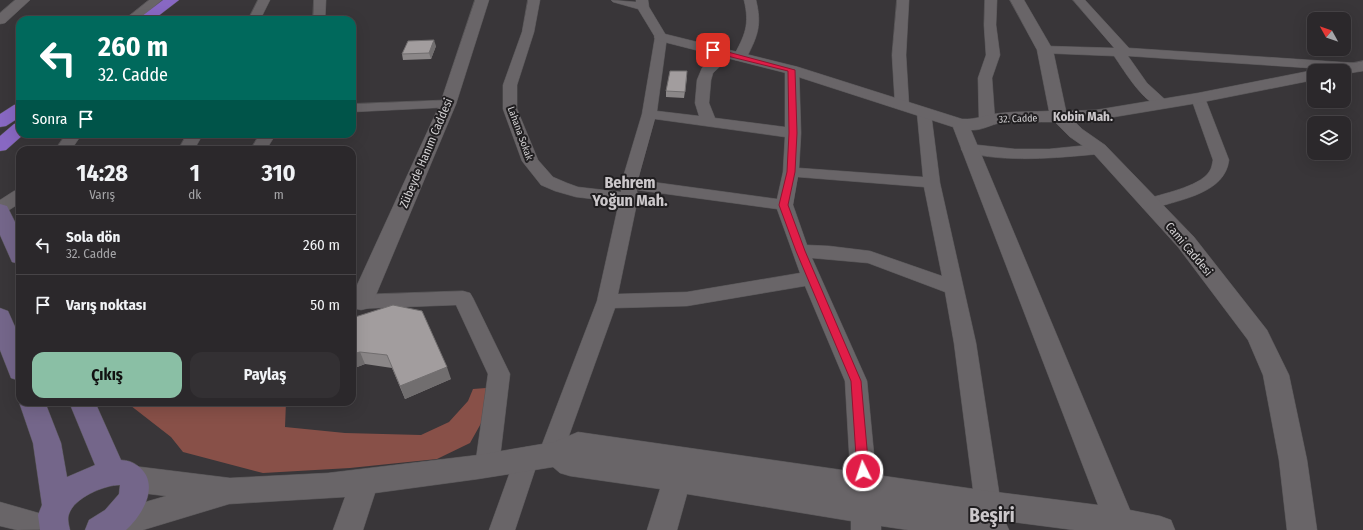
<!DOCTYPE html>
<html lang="tr">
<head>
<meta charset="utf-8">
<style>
  :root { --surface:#2b282b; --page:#333033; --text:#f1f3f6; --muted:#a6a6a9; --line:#474447; --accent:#8abfa5 }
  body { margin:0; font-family:"Fira Sans Condensed",sans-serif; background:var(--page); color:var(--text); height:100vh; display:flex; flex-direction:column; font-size:15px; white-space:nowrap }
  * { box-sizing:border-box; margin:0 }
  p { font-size:13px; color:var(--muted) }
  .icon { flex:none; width:22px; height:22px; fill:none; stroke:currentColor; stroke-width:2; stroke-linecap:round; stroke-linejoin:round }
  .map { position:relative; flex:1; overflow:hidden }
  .panel { position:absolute; left:16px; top:146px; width:340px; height:260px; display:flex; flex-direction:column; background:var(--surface); border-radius:12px; box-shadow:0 4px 16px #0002,0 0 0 1px var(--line) }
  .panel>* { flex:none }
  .top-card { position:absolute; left:16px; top:16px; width:340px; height:122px; border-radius:12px; box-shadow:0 4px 16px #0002,0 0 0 1px var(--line); background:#00695c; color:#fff; overflow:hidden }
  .needle { width:26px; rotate:310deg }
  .tools { position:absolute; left:1307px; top:12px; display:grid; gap:8px }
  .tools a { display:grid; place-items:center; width:44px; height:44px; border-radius:8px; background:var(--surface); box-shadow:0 4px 16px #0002,0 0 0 1px var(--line); font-size:20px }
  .pin { position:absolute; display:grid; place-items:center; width:34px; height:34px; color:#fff; margin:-17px; border-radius:8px; box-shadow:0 2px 6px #0006 }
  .me { position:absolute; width:44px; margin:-22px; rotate:356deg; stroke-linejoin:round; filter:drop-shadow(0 0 3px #0008) }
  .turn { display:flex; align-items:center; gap:14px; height:84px; padding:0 16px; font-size:18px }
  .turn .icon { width:52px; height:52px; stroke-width:2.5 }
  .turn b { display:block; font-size:28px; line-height:34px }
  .then { display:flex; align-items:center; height:38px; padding:0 16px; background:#0003; gap:8px; font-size:15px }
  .eta { display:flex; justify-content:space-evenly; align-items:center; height:68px; text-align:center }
  .eta b { font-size:24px; font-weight:700; line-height:28px }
  .action { display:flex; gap:8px; margin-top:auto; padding:8px 16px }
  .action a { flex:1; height:46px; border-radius:12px; background:var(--accent); color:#111; font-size:16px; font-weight:700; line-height:46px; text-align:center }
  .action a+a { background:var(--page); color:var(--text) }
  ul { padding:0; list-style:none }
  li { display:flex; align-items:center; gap:12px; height:60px; padding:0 16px; border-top:1px solid var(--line) }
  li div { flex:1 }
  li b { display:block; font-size:15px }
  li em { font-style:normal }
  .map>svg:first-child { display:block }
</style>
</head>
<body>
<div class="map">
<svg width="1363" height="530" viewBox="0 0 1363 530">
  <rect width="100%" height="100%" fill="#393639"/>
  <!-- green -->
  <path fill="#885048" d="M486 388 484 418 470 443 437 459 350 468 263 473 183 452 171 437 126 402H286L285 427 345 433 421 435 449 422 468 401 473 389Z"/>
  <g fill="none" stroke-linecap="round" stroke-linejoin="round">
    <!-- minor casing -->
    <g stroke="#565456" stroke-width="1">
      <path id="minor" d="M149 0H162L138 20H124Z
        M258 0H270L260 20H248Z
        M314 0H326L325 20H313Z
        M528 0H540L534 32 517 85V109L538 160 553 177 567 183 578 187 621 192V184L642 114 655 37 638 9 613 2 611 0 636 2V0H648L649 7 667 37 657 111 699 116 695 103 697 80 702 68 721 51H731L733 54 713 73 711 80 709 103 715 118 785 127V70L787 67 792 66 797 67 799 70 801 133 799 168 923 177 917 113 919 110 924 109 929 110 931 113 940 183 976 343 1001 505 997 513 988 517 979 513 975 505 954 343 945 292 868 263 812 258 867 381 877 486 873 494 864 497 855 494 851 486 845 381 805 286 687 306 615 308 562 455 559 462 550 466 541 462 538 455 597 301 619 202 576 197 555 191 541 185 522 161 503 109V85L522 32ZM655 119 785 137 783 172 777 199 638 180ZM798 177 924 187 942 276 870 251 829 246 807 245 793 205ZM637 190 777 209 800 273 687 292 618 294 638 198Z
        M744 0H756C762 25 758 35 747 57L745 60H735L733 57C745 35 750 25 744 0Z
        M897 0H909L906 55 909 105 907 108 902 109 897 108 895 105 892 55Z
        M985 0H997L996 25 1000 55 992 78 995 120 992 123 987 125 982 123 979 120 978 78 986 55 984 25Z
        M1073 0H1085L1129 48 1355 63 1360 64 1362 67 1360 70 1355 71 1128 56 1147 83 1170 104 1168 107C1148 112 1124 70 1114 56L1040 53 1038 50 1040 47 1045 46 1114 48Z
        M1198 94 1203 95 1205 98 1229 160C1225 193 1182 199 1155 208L1149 209 1143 208 1140 204 1143 200C1161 194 1199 187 1209 172 1212 168 1212 164 1213 160L1191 98 1193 95Z
        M448 100 453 101 455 104 453 107 352 112V104Z
        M66 134H82L71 150H55Z
        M187 134H203L194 150H178Z
        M260 134H276L266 150H250Z
        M969 144 1015 149H1049L1099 144 1105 146 1107 149 1105 152 1099 154C1054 158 1008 163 963 152L961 149 963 146Z
        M20 190V203L6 212 0 213V200L14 191Z
        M463 291 470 293 473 298 510 374 499 466 496 474 487 477 478 474 475 466 488 374 456 305 352 309V295Z
        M527 447 536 451 539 458 515 530H489L515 458 518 451Z
        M0 502 63 520 67 529 17 530 0 526Z"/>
    </g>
    <!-- tertiary casing -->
    <g stroke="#565456" stroke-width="1">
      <path id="tertiary" d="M15 0H30L5 23 0 24V13Z
        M475 0H489L456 104 373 302 369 308 361 310 353 308 352 296 440 104Z
        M1010 0H1024L1053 50 1066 111 1096 110 1198 93 1314 70 1317 71H1314V80L1198 103 1096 120 1074 121 1082 129 1105 145 1194 237 1267 330 1289 375 1307 460 1317 530H1287L1279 460 1263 375 1248 340 1178 247 1093 153 1070 137 1055 122C1037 122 1019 122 1001 123 991 124 982 131 971 130L1130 510 1160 516 1171 520 1175 530H1074L1005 521 1009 530H908L881 526V530H851V521L687 494 677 530H647L660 489 570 476 560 473 553 467 478 479 375 493 363 530H333L345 497 229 504 143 530H95L93 526 97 516 166 496 133 492 123 488 119 479 123 470 133 466 230 478 328 473 478 455 554 442 578 432 988 491 1098 505 953 127 786 73 656 40 654 37 656 34 661 33 798 67 962 119C976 120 988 114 1002 113 1018 111 1034 112 1049 111L1037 50Z
        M1363 61V71L1344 74V71H1327L1329 68Z"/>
    </g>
    <!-- secondary casing -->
    <g stroke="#565456" stroke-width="1">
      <path id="secondary" d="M0 204 7 206 20 232V264L12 262 0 235Z
        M0 308 8 311 20 338V381L11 378 0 350Z
        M20 400V402H45L61 443 67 477 95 465 69 402H95L121 460C127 460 133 462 138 466 161 483 143 515 126 530H85L89 520 105 510 119 494 120 485C104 485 74 498 69 514 67 519 69 525 70 530H40L38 515 42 505 33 443 19 402Z"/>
    </g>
    <!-- trunk casing -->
    <g stroke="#565456" stroke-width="1">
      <path id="trunk" d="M163 0H179L153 20H137Z
        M20 104V117L6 126 0 127V114L14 105Z
        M20 123V134H24L6 150 0 151V136L14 124Z"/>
    </g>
    <!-- minor -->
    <use href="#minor" fill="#696568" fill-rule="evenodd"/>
    <!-- tertiary -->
    <use href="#tertiary" fill="#696568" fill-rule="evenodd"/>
    <!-- secondary -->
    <use href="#secondary" fill="#74668a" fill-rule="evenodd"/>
    <!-- trunk -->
    <use href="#trunk" fill="#8868c3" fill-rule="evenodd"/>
  </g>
  <!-- wall -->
  <path fill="#8b8788" d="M436 46 431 59 403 60 402 54Z
    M687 71V77L684 98 666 97V91Z
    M352 318 451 379 405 399 392 368 365 364 352 369Z"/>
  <!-- shaded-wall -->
  <path fill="#716e6f" d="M434 40 436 46 431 59 429 53Z
    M360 352 365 364 352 369V354Z
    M447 367 451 379 405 399 400 386Z"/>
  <!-- building -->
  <path fill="#a29d9e" stroke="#716e6f" d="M434 40 429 53 402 54 408 41Z
    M670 71H687L685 92 666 91Z
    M393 305 422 311 447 367 400 386 387 355 360 352 352 354V318Z"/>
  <!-- route -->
  <path fill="#e11d48" stroke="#92132f" d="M713 48 795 70 797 133 795 172 788 205 805 251 861 381 869 471 867 475 863 476 859 475 857 471 851 381 796 251 779 205 787 172 789 133 788 71 711 52V49Z"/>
  <g text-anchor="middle" stroke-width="4" stroke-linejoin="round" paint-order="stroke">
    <!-- far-street labels -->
    <g font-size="10" fill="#d3d1d3" stroke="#201e20">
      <text transform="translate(1018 118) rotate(-2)" y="4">32. Cadde</text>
      <text transform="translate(521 133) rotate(70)" y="4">Lahana Sokak</text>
    </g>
    <!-- street labels -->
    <g font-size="12" fill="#d3d1d3" stroke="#201e20">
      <text transform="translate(426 153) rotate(-67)" y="4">Zübeyde Hanım Caddesi</text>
      <text transform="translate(1189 249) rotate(50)" y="4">Cami Caddesi</text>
    </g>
    <!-- far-district labels -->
    <g font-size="13" font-weight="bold" fill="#ccc8cb" stroke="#201e20">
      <text x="1083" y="121">Kobin Mah.</text>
    </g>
    <!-- district labels -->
    <g font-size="16" font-weight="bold" fill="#ccc8cb" stroke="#201e20">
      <text x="630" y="188">Behrem<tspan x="630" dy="18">Yoğun Mah.</tspan></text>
    </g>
    <!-- near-district labels -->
    <g font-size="19" font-weight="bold" fill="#ccc8cb" stroke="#201e20">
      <text x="992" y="522">Beşiri</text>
    </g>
  </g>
</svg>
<div class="tools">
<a><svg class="needle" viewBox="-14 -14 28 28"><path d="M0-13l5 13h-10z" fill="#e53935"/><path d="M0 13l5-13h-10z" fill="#a6a6a9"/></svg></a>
<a><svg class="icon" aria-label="sound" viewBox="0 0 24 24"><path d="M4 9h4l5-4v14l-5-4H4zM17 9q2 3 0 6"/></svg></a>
<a><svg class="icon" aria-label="layers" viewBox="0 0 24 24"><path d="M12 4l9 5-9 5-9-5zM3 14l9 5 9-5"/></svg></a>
</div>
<div class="pin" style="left:713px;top:50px;background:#d93025"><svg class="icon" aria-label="arrive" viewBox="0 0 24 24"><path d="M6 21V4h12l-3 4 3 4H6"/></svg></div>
<svg class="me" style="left:863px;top:471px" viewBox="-20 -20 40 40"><circle r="17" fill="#e11d48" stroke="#fff" stroke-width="3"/><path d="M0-11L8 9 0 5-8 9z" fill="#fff"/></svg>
<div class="top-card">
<div class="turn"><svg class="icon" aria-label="left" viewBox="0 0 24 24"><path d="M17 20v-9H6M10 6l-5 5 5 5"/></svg><div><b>260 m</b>32. Cadde</div></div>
<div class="then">Sonra<svg class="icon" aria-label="arrive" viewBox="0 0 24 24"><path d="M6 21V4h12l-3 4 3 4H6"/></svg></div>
</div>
<section class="panel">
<div class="eta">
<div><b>14:28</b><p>Varış</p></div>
<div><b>1</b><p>dk</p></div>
<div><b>310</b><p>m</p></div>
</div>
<ul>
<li><svg class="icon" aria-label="left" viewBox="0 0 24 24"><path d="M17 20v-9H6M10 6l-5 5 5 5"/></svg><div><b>Sola dön</b><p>32. Cadde</p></div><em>260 m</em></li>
<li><svg class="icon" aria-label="arrive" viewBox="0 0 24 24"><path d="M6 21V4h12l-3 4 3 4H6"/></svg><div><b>Varış noktası</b></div><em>50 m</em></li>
</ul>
<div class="action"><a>Çıkış</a><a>Paylaş</a></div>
</section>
</div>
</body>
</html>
